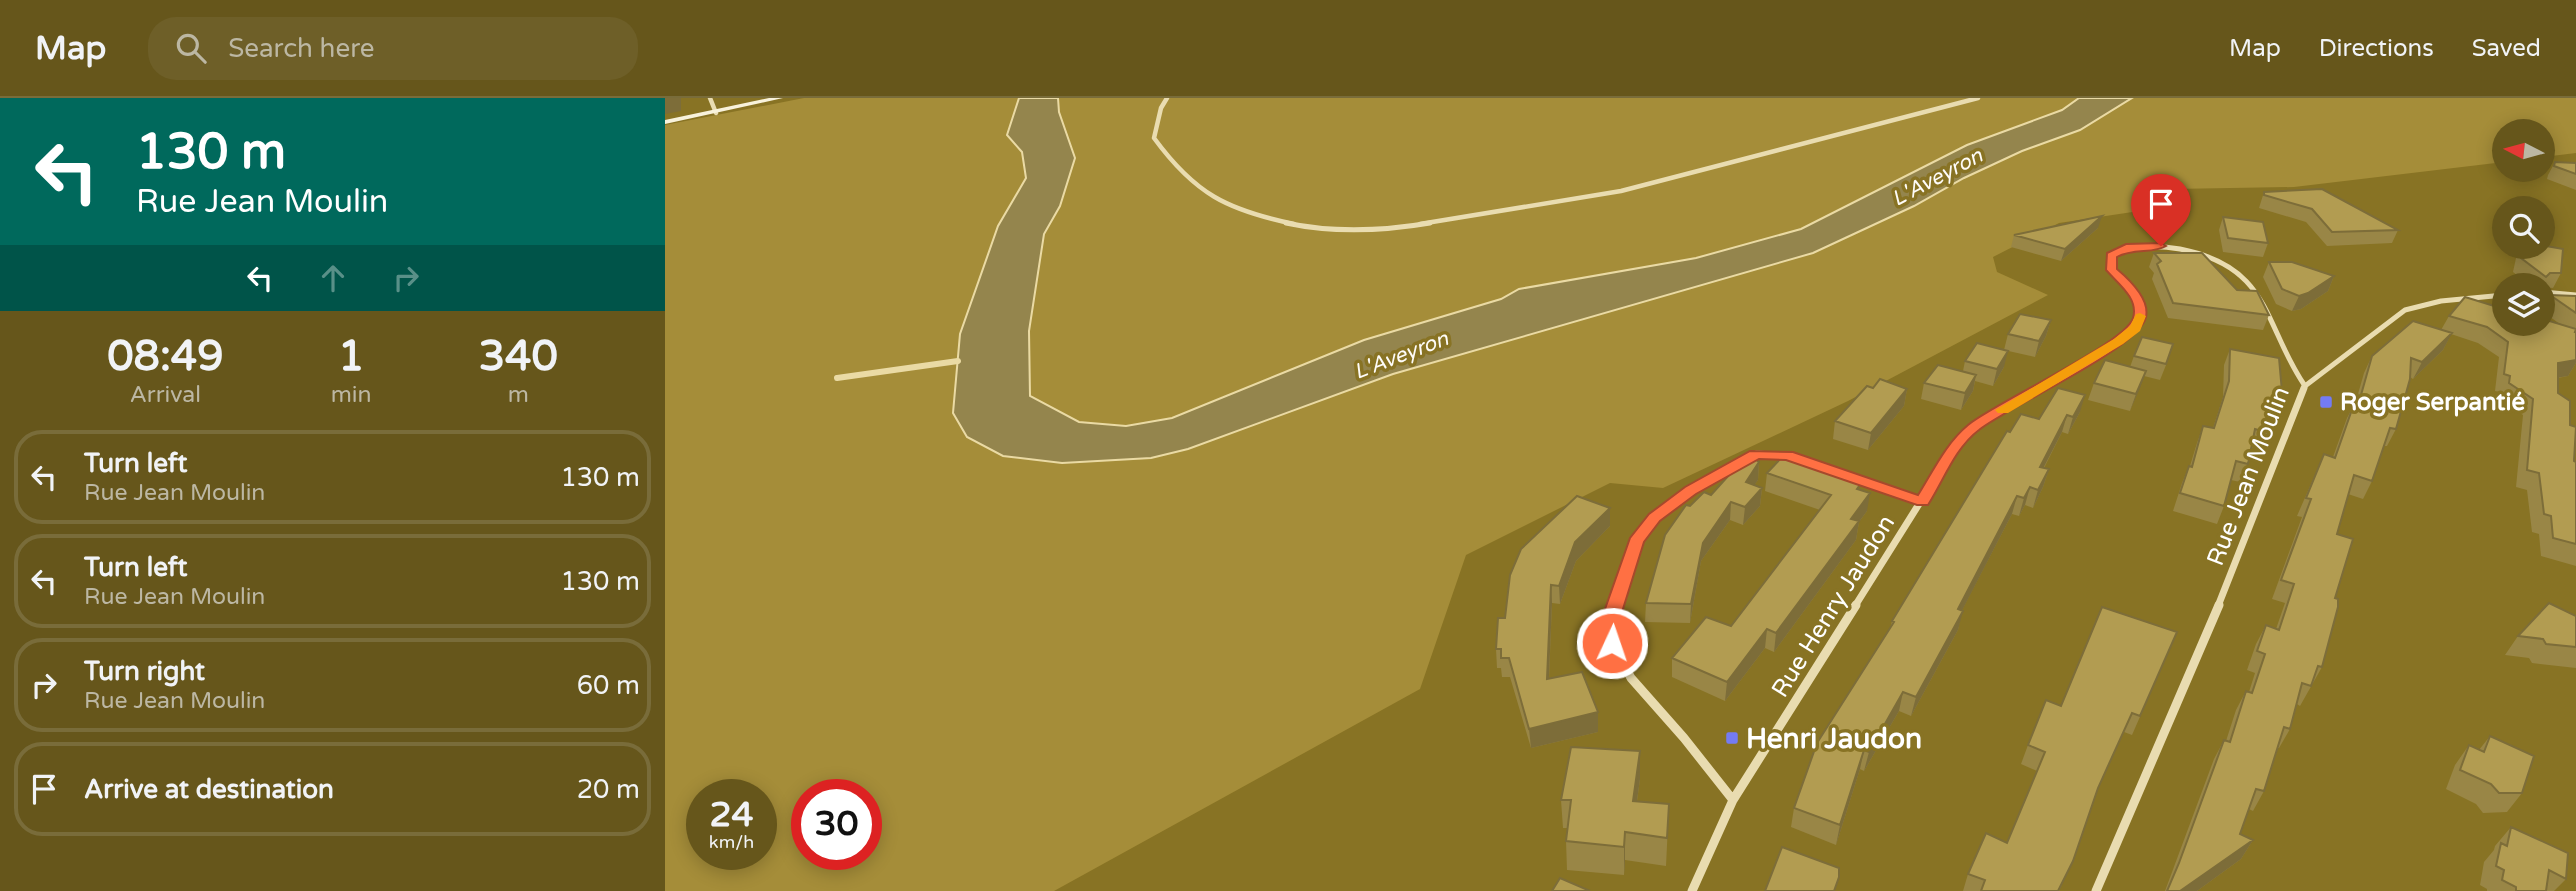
<!DOCTYPE html>
<html lang="en">
<head>
<meta charset="utf-8">
<style>
  :root { --surface:#66561b; --page:#6e5f28; --text:#f1f3f6; --muted:#bcb7a3; --line:#796c3a }
  body { margin:0; font-family:"Varela Round",sans-serif; background:var(--page); color:var(--text); height:100vh; display:flex; flex-direction:column; font-size:26px; white-space:nowrap }
  * { box-sizing:border-box; margin:0 }
  p { font-size:23px; color:var(--muted) }
  .icon { flex:none; width:38px; height:38px; fill:none; stroke:currentColor; stroke-width:2; stroke-linecap:round; stroke-linejoin:round }
  .map { position:relative; flex:1; overflow:hidden }
  .side { display:flex; flex-direction:column; background:var(--surface); width:665px }
  .side>* { flex:none }
  .top-card { background:#00695c; color:#fff; overflow:hidden }
  .needle { width:46px; rotate:276deg }
  .tools { position:absolute; left:1827px; top:21px; display:grid; gap:14px }
  .tools a { display:grid; place-items:center; width:63px; height:63px; border-radius:50%; background:var(--surface); box-shadow:0 4px 18px #0003; font-size:35px }
  .speed { position:absolute; left:21px; top:681px; display:flex; gap:14px; font-size:35px; font-weight:700; text-align:center }
  .speed>* { display:grid; place-content:center; width:91px; height:91px; border-radius:50%; background:var(--surface); box-shadow:0 4px 18px #0003; line-height:1 }
  .speed small { font-size:18px; font-weight:400 }
  .speed .limit { border:10px solid #d22; background:#fff; color:#111 }
  .pin { position:absolute; display:grid; place-items:center; width:60px; height:60px; color:#fff; margin:-72px -30px; border-radius:50% 50% 50% 0; rotate:-45deg; box-shadow:0 0 7px #0007 }
  .pin .icon { rotate:45deg }
  .me { position:absolute; width:77px; margin:-38px; rotate:3deg; stroke-linejoin:round; filter:drop-shadow(0 0 5px #0008) }
  .turn { display:flex; align-items:center; gap:24px; height:147px; padding:0 21px; font-size:32px }
  .turn .icon { width:91px; height:91px; stroke-width:2.5 }
  .turn b { display:block; font-size:49px; line-height:60px }
  .lanes { display:flex; align-items:center; height:66px; padding:0 21px; background:#0003; justify-content:center; gap:35px; direction:ltr }
  .lanes .off { opacity:.35 }
  .eta { display:flex; justify-content:space-evenly; align-items:center; height:119px; text-align:center }
  .eta b { font-size:42px; font-weight:800; line-height:49px }
  ul { padding:0; list-style:none }
  li { display:flex; align-items:center; gap:21px; height:94px; margin:0 14px 10px; padding:0 7px; border:4px solid var(--line); border-radius:28px }
  li div { flex:1 }
  li b { display:block; font-size:26px }
  li em { font-style:normal }
  header { display:flex; align-items:center; gap:42px; box-sizing:border-box; height:98px; padding:0 35px; background:var(--surface); border-bottom:2px solid var(--line) }
  header strong { font-size:33px }
  nav { display:flex; gap:38px; margin-inline-start:auto; font-size:24px }
  .search { width:490px; height:63px; background:var(--page); display:flex; align-items:center; gap:18px; box-sizing:border-box; padding:0 24px; border-radius:28px; color:var(--muted); font-size:26px }
  main { display:flex; flex:1; min-height:0 }
  .map>svg:first-child { display:block }
</style>
</head>
<body>
<header>
<strong>Map</strong>
<div class="search"><svg class="icon" aria-label="search" viewBox="0 0 24 24"><circle cx="10" cy="10" r="6"/><path d="M15 15l6 6"/></svg>Search here</div>
<nav><a>Map</a><a>Directions</a><a>Saved</a></nav>
</header>
<main>
<section class="side">
<div class="top-card">
<div class="turn"><svg class="icon" aria-label="left" viewBox="0 0 24 24"><path d="M17 20v-9H6M10 6l-5 5 5 5"/></svg><div><b>130 m</b>Rue Jean Moulin</div></div>
<div class="lanes"><svg class="icon" aria-label="left" viewBox="0 0 24 24"><path d="M17 20v-9H6M10 6l-5 5 5 5"/></svg><svg class="icon off" aria-label="ahead" viewBox="0 0 24 24"><path d="M12 20V5M6 11l6-6 6 6"/></svg><svg class="icon off" aria-label="right" viewBox="0 0 24 24"><path d="M7 20v-9h11M14 6l5 5-5 5"/></svg></div>
</div>
<div class="eta">
<div><b>08:49</b><p>Arrival</p></div>
<div><b>1</b><p>min</p></div>
<div><b>340</b><p>m</p></div>
</div>
<ul>
<li><svg class="icon" aria-label="left" viewBox="0 0 24 24"><path d="M17 20v-9H6M10 6l-5 5 5 5"/></svg><div><b>Turn left</b><p>Rue Jean Moulin</p></div><em>130 m</em></li>
<li><svg class="icon" aria-label="left" viewBox="0 0 24 24"><path d="M17 20v-9H6M10 6l-5 5 5 5"/></svg><div><b>Turn left</b><p>Rue Jean Moulin</p></div><em>130 m</em></li>
<li><svg class="icon" aria-label="right" viewBox="0 0 24 24"><path d="M7 20v-9h11M14 6l5 5-5 5"/></svg><div><b>Turn right</b><p>Rue Jean Moulin</p></div><em>60 m</em></li>
<li><svg class="icon" aria-label="arrive" viewBox="0 0 24 24"><path d="M6 21V4h12l-3 4 3 4H6"/></svg><div><b>Arrive at destination</b></div><em>20 m</em></li>
</ul>
</section>
<div class="map">
<svg width="1911" height="793" viewBox="0 0 1911 793">
  <rect width="100%" height="100%" fill="#887324"/>
  <!-- green -->
  <path fill="#a58d39" fill-rule="evenodd" d="M139 0H1911V55L1878 59V33H1839V64L1629 89 1508 91 1521 106 1394 125 1328 159 1332 174 1383 197 1183 303 998 390 945 385 801 457 755 591 389 793H0V27ZM37 696H96V756H37ZM142 696H201V756H142Z"/>
  <!-- water -->
  <path fill="#94854d" stroke="#eadaa4" stroke-width="2" d="M354 0H393L394 14 410 60 395 108 379 136 364 233 365 298 414 324 461 328 507 320 699 242 836 201 854 191 1031 160 1136 131 1302 47 1397 12 1414 0H1467L1415 32 1357 53 1299 80 1249 108 1148 155 728 276 523 351 486 360 397 365 338 358 302 339 288 315 295 236 333 128 361 80 357 54 342 37Z"/>
  <g fill="none" stroke-linecap="round" stroke-linejoin="round">
    <!-- stream -->
    <path stroke="#eadaa4" stroke-width="6" d="M172 280 293 263"/>
    <!-- street-far3 -->
    <path stroke="#e9dcb0" stroke-width="4.5" d="M45 0 51 15
      M502 0 496 10 489 40C530 96 562 112 629 126
      M755 126 956 93 1313 0"/>
    <!-- street-far2 -->
    <path stroke="#e9dcb0" stroke-width="5" d="M621 125C668 135 718 133 765 125
      M1878 194 1911 197
      M1640 288 1740 212 1776 203 1839 197
      M1373 291 1454 244C1486 214 1476 199 1447 172L1446 158C1468 147 1491 147 1515 151 1607 169 1598 227 1640 288
      M1639 291 1640 288"/>
    <!-- street-far1 -->
    <path stroke="#e9dcb0" stroke-width="7" d="M950 508 971 443 990 420 1025 393 1091 356 1123 358 1257 403
      M1190 508 1291 347 1309 329 1376 290
      M1553 508 1639 290"/>
    <!-- street -->
    <path stroke="#e9dcb0" stroke-width="9" d="M950 507 948 546 966 580 1019 640 1068 702
      M1027 793 1068 702 1191 507
      M1431 793 1554 507"/>
    <!-- secondary -->
    <path fill="#f8f2db" fill-rule="evenodd" d="M104 0H118L0 26V22Z"/>
  </g>
  <!-- wall -->
  <path fill="#998646" d="M1890 64 1911 65V92L1882 81 1883 77Z
    M1599 94 1733 132 1727 145 1662 148 1641 124 1594 110Z
    M1558 119 1603 145 1598 159 1558 154 1554 132Z
    M1433 130 1396 163 1346 149 1349 137Z
    M1881 148 1896 175 1888 190 1878 189V187H1865L1848 174 1853 151 1855 149Z
    M1489 155 1572 192 1604 217 1598 232 1503 220 1487 181 1489 175 1484 169Z
    M1604 164 1669 178 1663 193 1636 211 1627 213 1611 206 1598 179Z
    M1885 197 1911 198V265L1903 278 1893 280V295L1905 327 1909 363 1911 364V468L1876 458 1874 436 1867 434 1862 392 1851 389 1858 317 1834 301 1835 294 1830 293 1834 259 1813 245 1786 236 1778 252 1748 281 1745 279 1731 331 1722 348H1719L1707 383 1698 401 1683 396 1672 436 1670 500 1657 569 1635 608 1632 606 1625 631 1614 650H1613L1599 693 1588 713 1584 711 1575 736 1588 742 1576 761 1532 793H1500L1549 661 1559 642 1561 643 1571 612 1581 593 1584 594 1590 575 1582 572 1591 546 1601 527 1611 531 1620 505 1607 501 1637 419 1632 418 1659 356 1668 359 1682 320 1691 303 1699 275 1707 258 1776 232 1784 218 1895 226 1878 214V210Z
    M1386 222 1381 238 1370 259 1339 252 1343 236Z
    M1565 251 1607 336 1599 353 1586 349 1583 366 1575 384 1566 382 1559 408 1552 426 1508 413 1517 385 1524 368H1525L1532 345 1538 328 1548 330 1558 299 1559 267Z
    M1469 258 1503 262 1495 282 1479 278 1465 313 1423 302 1429 285 1465 269Z
    M1300 263 1339 269 1328 288 1310 283 1308 293 1296 312 1256 301 1259 285 1298 273Z
    M1208 290 1242 291 1239 308 1203 352 1168 341 1170 323Z
    M1415 314 1403 336 1397 334 1379 370 1384 371 1378 389 1368 410 1360 407 1354 418 1347 416 1297 512 1293 532 1246 618 1234 613 1199 673 1195 671 1171 747 1126 729 1129 710 1225 531 1227 523 1345 334 1374 321Z
    M1094 364 1093 382 1089 387 1097 390 1095 408 1078 427 1065 422 1036 463 1025 525 980 524 981 505 1025 408 1046 397Z
    M1102 375 1196 392 1202 413 1194 424 1191 442 1109 554 1100 550 1060 603 1007 579V560L1066 528 1155 412 1100 393Z
    M945 410V428L911 463 895 506 887 505 884 581 933 614V634L866 650 845 579H837L836 570H832L831 551 840 520Z
    M1911 518V570L1867 565 1864 560 1840 557 1853 538Z
    M1512 534 1467 637 1459 634 1431 694 1408 763 1394 793H1298L1303 776 1342 745 1372 673 1356 666 1363 647 1396 608Z
    M1825 638 1857 695 1842 714 1818 715 1811 706 1781 691 1790 667 1804 647 1814 652Z
    M975 653V681L972 703 1004 706 1001 768 960 762 959 777 902 772 901 743 903 730H898L896 702Z
    M1846 729 1901 781 1889 793H1822V791L1815 787 1819 764 1829 752 1830 748Z"/>
  <!-- shaded-wall -->
  <path fill="#7d6d39" d="M0 0H16V13L0 16Z
    M1437 118 1433 130 1396 163 1400 151Z
    M1669 178 1663 193 1636 211 1627 213 1634 198Z
    M1386 222 1381 238 1370 259 1374 243Z
    M1787 235 1778 252 1748 281 1757 264Z
    M1343 253 1339 269 1328 288 1332 271Z
    M1911 262V265L1903 278 1884 281 1893 265Z
    M1481 273 1475 290 1465 313 1471 296Z
    M1311 277 1308 293 1296 312 1300 295Z
    M1242 291 1239 308 1203 352 1206 335Z
    M1420 297 1415 314 1403 336 1408 319Z
    M1402 317 1397 334 1370 386 1375 369Z
    M1094 364 1093 382 1079 402 1081 384Z
    M1384 371 1378 389 1368 410 1373 392Z
    M1365 389 1360 407 1354 418 1359 400Z
    M1097 390 1095 408 1078 427 1080 409Z
    M1205 395 1202 413 1194 424 1191 442 1109 554 1111 535 1186 421Z
    M1352 398 1347 416 1288 530 1293 511Z
    M1066 404 1065 422 1036 463 1025 525 1026 506 1038 445Z
    M945 410V428L911 463 895 506 894 488 910 444Z
    M886 487 887 505 883 601 882 581Z
    M1298 513 1293 532 1246 618 1251 599Z
    M1102 531 1100 550 1060 603 1062 584Z
    M1238 594 1234 613 1199 673 1204 654Z
    M933 614V634L866 650 864 631Z
    M1199 652 1195 671 1171 747 1175 727Z
    M975 653V681L968 731V703Z
    M960 734V762L959 777V749Z
    M1588 742 1576 761 1532 793H1515Z"/>
  <!-- building -->
  <path fill="#b29c51" stroke="#7d6d39" stroke-width="2" d="M1890 64 1911 65V76L1889 68Z
    M1657 91 1733 132 1667 134 1647 111 1599 97V94Z
    M1437 118 1400 151 1349 137Z
    M1558 119 1598 124 1603 145 1563 140Z
    M1878 141 1883 142 1881 148 1898 151 1896 175H1885L1881 179 1856 160 1859 149H1878Z
    M1489 155H1537L1572 192 1592 193 1604 217 1508 205 1492 166 1496 163Z
    M1604 164H1627L1669 178 1643 195 1634 198 1617 191Z
    M1885 197 1911 198V215Z
    M1800 199 1839 211V226H1878V221L1911 231 1910 234H1911V262L1893 265V295L1905 303V327L1911 329 1909 363 1911 364V446L1888 440 1886 418 1879 416 1874 375 1862 372 1868 301 1844 285 1845 278 1839 276 1843 244 1822 229 1784 218Z
    M1355 216 1386 222 1374 243 1343 236Z
    M1748 223 1787 235 1757 264 1746 260 1745 281 1731 331 1725 330 1707 383 1689 377 1672 436 1688 441 1670 500 1673 501V509L1657 569 1653 568 1646 588 1637 585 1625 631 1619 629 1599 693 1591 691 1575 736 1588 742 1515 793H1502L1514 765 1559 642 1565 644 1581 593 1587 595 1600 556 1592 553 1601 527 1614 532 1629 486 1616 482 1646 401 1641 400 1659 356 1670 360 1690 303 1694 304 1707 258Z
    M1477 239 1508 246 1501 266 1469 258Z
    M1312 245 1343 253 1332 271 1300 263Z
    M1565 251 1614 260 1617 294 1607 336 1590 331 1583 366 1571 363 1559 408 1515 395 1524 368 1527 369 1538 328 1549 330 1564 283Z
    M1440 262 1481 273 1471 296 1429 285Z
    M1273 267 1311 277 1300 295 1259 285Z
    M1215 281 1242 291 1206 335 1170 323 1202 288 1208 290Z
    M1393 290 1420 297 1408 319 1402 317 1375 369 1384 371 1373 392 1365 389 1359 400 1352 398 1293 511 1298 513 1251 599 1238 594 1204 654 1199 652 1175 727 1129 710 1152 645 1229 524 1227 523 1342 333 1345 334 1356 316 1374 321Z
    M1083 356 1094 364 1081 384 1097 390 1080 409 1066 404 1038 445 1026 506 981 505 1000 437 1021 407 1025 408 1039 394 1046 397Z
    M1119 357 1197 384 1192 391 1205 395 1186 421 1194 423 1111 535 1102 531 1062 584 1007 560 1041 519 1066 528 1166 397 1102 375Z
    M912 398 945 410 910 444 894 488 886 487 882 581 917 574 933 614 864 631 844 560H836V551H831L833 520H840L845 477 856 451Z
    M1884 505 1911 518V549L1881 546 1878 541 1853 538Z
    M1437 509 1512 534 1475 618 1467 615 1433 690 1408 763 1393 793H1316L1320 782 1303 776 1321 735 1342 745 1380 654 1363 647 1381 602 1396 608Z
    M1825 638 1869 658 1857 695H1834L1826 686 1795 672 1804 647 1819 654Z
    M906 649 975 653 968 703 1004 706 1002 740 960 734 959 749 901 743 906 702H896Z
    M1846 729 1903 755 1901 781 1884 772 1881 793H1851V789L1837 782 1839 772 1831 768 1836 745 1842 748Z
    M1117 749 1174 770V779L1169 793H1100Z
    M895 780 925 793H887Z"/>
  <!-- route -->
  <path fill="#ff7043" stroke="#a6492c" stroke-width="2" d="M1461 146 1496 145 1501 148C1489 156 1468 150 1452 159V171C1465 182 1485 201 1481 219 1474 251 1344 308 1314 332 1290 350 1279 382 1263 407H1252L1121 362 1094 361 1031 396 995 423 979 444 958 511 957 545 954 550H941L938 545 940 511 965 440 984 416 1020 389 1085 353 1128 354 1253 397C1268 373 1281 345 1303 327 1329 305 1461 245 1468 220 1474 200 1452 185 1441 172L1442 155Z"/>
  <!-- slow -->
  <path fill="#f59e0b" d="M1475 215 1481 218 1475 233 1458 246 1343 315H1333L1330 312 1449 241 1465 228 1471 216Z"/>
  <!-- markers -->
  <g fill="#747bf4" stroke="#887324" stroke-width="2.5">
    <rect x="1654" y="297" width="14" height="14" rx="3.5"/>
    <rect x="1060" y="633" width="14" height="14" rx="3.5"/>
  </g>
  <g text-anchor="middle" stroke-width="7" stroke-linejoin="round" paint-order="stroke">
    <!-- far-water labels -->
    <g font-size="21" font-style="italic" fill="#fefcf8" stroke="#887324">
      <text transform="translate(1272 79) rotate(-28)" y="7">L'Aveyron</text>
      <text transform="translate(736 257) rotate(-21)" y="7">L'Aveyron</text>
    </g>
    <!-- poi labels -->
    <g font-size="24" font-weight="bold" fill="#fff" stroke="#887324" text-anchor="start">
      <text x="1675" y="312">Roger Serpantié</text>
    </g>
    <!-- street labels -->
    <g font-size="24" fill="#fff" stroke="#887324">
      <text transform="translate(1583 378) rotate(-69)" y="8">Rue Jean Moulin</text>
      <text transform="translate(1168 508) rotate(-58)" y="8">Rue Henry Jaudon</text>
    </g>
    <!-- near-poi labels -->
    <g font-size="28" font-weight="bold" fill="#fff" stroke="#887324" text-anchor="start">
      <text x="1081" y="650">Henri Jaudon</text>
    </g>
  </g>
</svg>
<div class="tools">
<a><svg class="needle" viewBox="-14 -14 28 28"><path d="M0-13l5 13h-10z" fill="#e53935"/><path d="M0 13l5-13h-10z" fill="#bcb7a3"/></svg></a>
<a><svg class="icon" aria-label="search" viewBox="0 0 24 24"><circle cx="10" cy="10" r="6"/><path d="M15 15l6 6"/></svg></a>
<a><svg class="icon" aria-label="layers" viewBox="0 0 24 24"><path d="M12 4l9 5-9 5-9-5zM3 14l9 5 9-5"/></svg></a>
</div>
<div class="speed"><div>24<small>km/h</small></div><div class="limit">30</div></div>
<div class="pin" style="left:1496px;top:148px;background:#d93025"><svg class="icon" aria-label="arrive" viewBox="0 0 24 24"><path d="M6 21V4h12l-3 4 3 4H6"/></svg></div>
<svg class="me" style="left:947px;top:545px" viewBox="-20 -20 40 40"><circle r="17" fill="#ff7043" stroke="#fff" stroke-width="3"/><path d="M0-11L8 9 0 5-8 9z" fill="#fff"/></svg>
</div>
</main>
</body>
</html>
